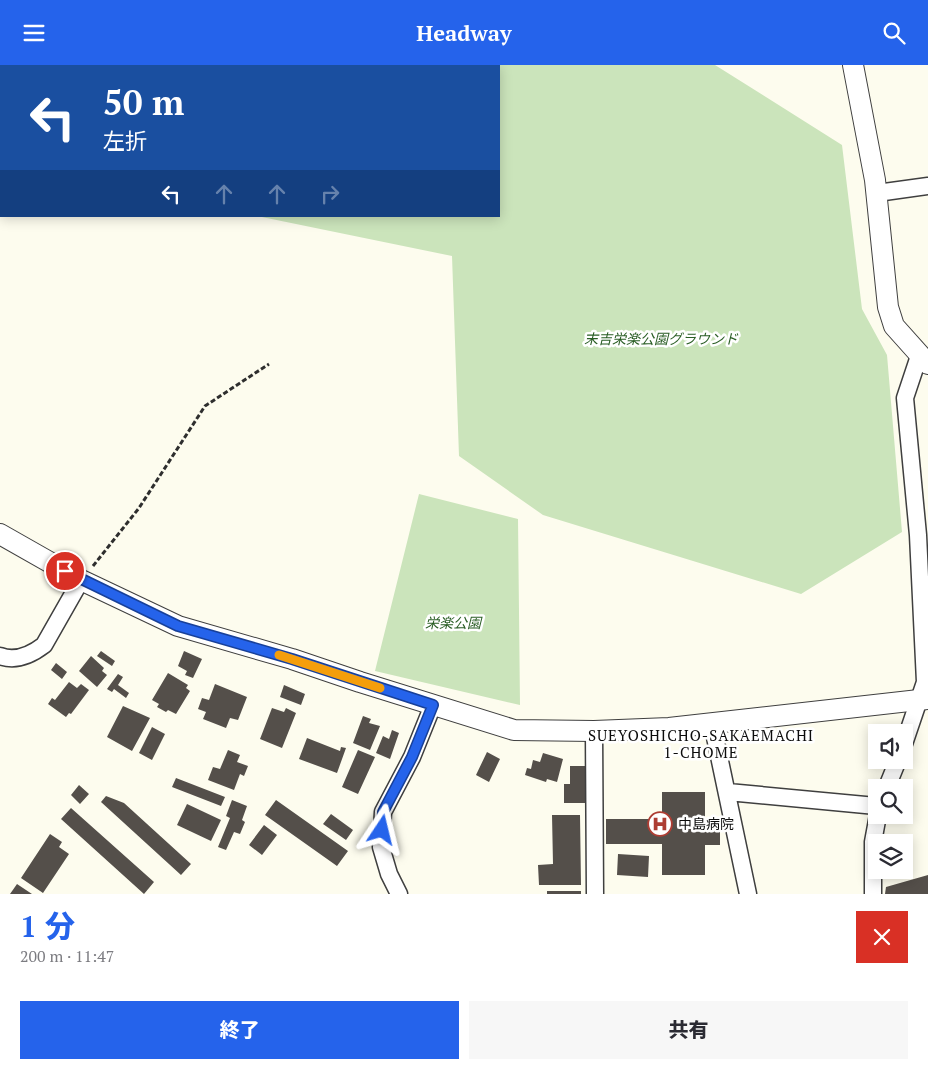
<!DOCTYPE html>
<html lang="ja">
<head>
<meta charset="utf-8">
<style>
  :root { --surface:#fff; --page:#f7f7f7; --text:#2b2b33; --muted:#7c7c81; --accent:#2563eb }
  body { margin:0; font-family:"PT Serif","Noto Sans JP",serif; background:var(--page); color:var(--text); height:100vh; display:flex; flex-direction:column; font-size:19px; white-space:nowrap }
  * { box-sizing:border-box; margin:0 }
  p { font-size:16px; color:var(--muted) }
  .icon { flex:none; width:28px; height:28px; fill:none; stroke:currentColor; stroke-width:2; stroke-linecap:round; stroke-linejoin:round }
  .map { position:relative; height:829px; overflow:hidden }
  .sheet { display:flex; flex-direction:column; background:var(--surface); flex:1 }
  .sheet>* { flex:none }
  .guide { position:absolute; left:0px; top:0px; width:500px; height:152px; box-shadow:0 2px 12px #0003; background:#1a4fa0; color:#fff; overflow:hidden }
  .tools { position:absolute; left:868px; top:659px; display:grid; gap:10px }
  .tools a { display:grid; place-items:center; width:45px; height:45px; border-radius:0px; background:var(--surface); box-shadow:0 2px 12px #0003; font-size:25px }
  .pin { position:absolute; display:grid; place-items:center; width:42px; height:42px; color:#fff; margin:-21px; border:2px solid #fff; border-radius:50%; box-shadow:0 1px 5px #0007 }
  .me { position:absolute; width:55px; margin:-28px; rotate:10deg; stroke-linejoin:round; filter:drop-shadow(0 0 4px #0008) }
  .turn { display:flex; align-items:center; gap:18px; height:105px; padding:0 20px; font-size:22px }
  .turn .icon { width:65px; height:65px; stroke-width:2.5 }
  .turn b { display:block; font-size:35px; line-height:42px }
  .lanes { display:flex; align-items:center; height:48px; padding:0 20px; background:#0003; justify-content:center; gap:25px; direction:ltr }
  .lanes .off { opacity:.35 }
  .round { display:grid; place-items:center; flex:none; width:52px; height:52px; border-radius:0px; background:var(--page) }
  .head { display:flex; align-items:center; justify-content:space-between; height:85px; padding:0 20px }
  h1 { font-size:30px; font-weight:800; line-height:38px; color:var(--accent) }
  .button { display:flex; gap:10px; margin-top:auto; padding:10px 20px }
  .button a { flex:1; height:58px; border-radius:0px; background:var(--accent); color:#fff; font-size:20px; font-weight:800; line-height:58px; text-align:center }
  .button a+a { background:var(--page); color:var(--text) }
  header { display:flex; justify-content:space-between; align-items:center; height:65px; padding:0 20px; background:var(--accent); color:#fff; font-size:22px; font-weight:800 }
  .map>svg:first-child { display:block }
</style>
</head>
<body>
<header><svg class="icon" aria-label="menu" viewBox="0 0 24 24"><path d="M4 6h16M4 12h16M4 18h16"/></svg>Headway<svg class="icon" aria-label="search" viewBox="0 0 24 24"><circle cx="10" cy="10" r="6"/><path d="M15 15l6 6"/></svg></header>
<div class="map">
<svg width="928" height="829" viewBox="0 0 928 829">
  <rect width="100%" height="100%" fill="#fdfcee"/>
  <!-- green -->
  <path fill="#cbe4bb" d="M221 0H715L842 80 862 244 887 290 902 467 801 529 543 450 459 391 452 191 257 151H499V1Z
    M419 429 518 454 520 640 375 606Z"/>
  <!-- building -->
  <path fill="#544f4a" d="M101 586 115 596 112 601 97 591Z
    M184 586 202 594 193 613 185 610 187 606 178 601Z
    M91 591 104 603 102 606 107 610 97 622 79 606Z
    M56 598 67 607 62 614 51 605Z
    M168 608 188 620 186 623 190 626 176 649 168 645 166 647 157 642 159 639 152 635Z
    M118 609 123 612 118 620 129 628 126 633 114 624 112 627 107 624Z
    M69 617 77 623 81 619 89 625 71 649 69 648 66 652 48 639 52 633 55 635Z
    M215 619 247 632 238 655 230 653 226 663 203 654 206 647 198 644 202 633 209 635Z
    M284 620 305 629 301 640 280 632Z
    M123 641 150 653 132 686 107 672Z
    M272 643 284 647 286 643 296 648 282 683 260 674Z
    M363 651 371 654 369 658 380 661 370 685 353 678Z
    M152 662 165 669 152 695 139 688Z
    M392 665 399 668 390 694 376 688 383 671 389 674Z
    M307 673 340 686 341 682 346 683 337 708 299 694Z
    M228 685 240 690 237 697 248 701 244 711 240 709 234 725 208 715 213 702 220 704Z
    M358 685 375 692 358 729 342 722Z
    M487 687 500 694 489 717 476 710Z
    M543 688 563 694 557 717 547 714 546 717 525 710 527 703 531 704 533 695 540 697Z
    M570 701H586L587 738H564V719H570Z
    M176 713 225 732 221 741 172 722Z
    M79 720 89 729 80 739 71 730Z
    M662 727H705V759H720V780H705V810H662V779H606V754H655V761H662Z
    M106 731 124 738 191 799 181 810 101 737Z
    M232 735 247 741 242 755 245 757 240 769 234 767 226 785 218 782 230 753 226 751Z
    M276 735 348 786 337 801 265 750Z
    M187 739 221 755 211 776 177 760Z
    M71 743 154 817 144 829 61 754Z
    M331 749 353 765 346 775 323 759Z
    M552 750H580L581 820H539L538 800 553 799Z
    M264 760 277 770 262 790 249 780Z
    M50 769 62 777 59 782 69 789 43 828 21 813Z
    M618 789 649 791 648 812 617 810Z
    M928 810V829H885L886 822Z
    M17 819 32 829H10Z
    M547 826H581V829H547Z"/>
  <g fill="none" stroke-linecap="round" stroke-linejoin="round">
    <!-- minor casing -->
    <g stroke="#3f3f3f" stroke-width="19">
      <path id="minor" d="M877 128 928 121
        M0 591C16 597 31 590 44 580L81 515
        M712 658 748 829
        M594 666 595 829
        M904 679 925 617 918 470 905 333 919 291
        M887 722 898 695
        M728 727 876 741
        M399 829 389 809 381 782 383 747 412 692 433 640
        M873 829V777L878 750"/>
    </g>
    <!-- tertiary casing -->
    <g stroke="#3f3f3f" stroke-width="22">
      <path id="tertiary" d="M853 0 875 115 888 242 894 261 928 299
        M0 469 81 515 178 561 292 594 360 617 514 665 594 666 669 663 928 634"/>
    </g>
    <!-- path -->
    <path stroke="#2e2e2e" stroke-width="3" stroke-dasharray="5 2.5" stroke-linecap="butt" d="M93 501 139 443 205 341 269 299"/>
    <!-- minor -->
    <use href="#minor" stroke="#fff" stroke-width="16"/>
    <!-- tertiary -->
    <use href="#tertiary" stroke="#fff" stroke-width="20"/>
  </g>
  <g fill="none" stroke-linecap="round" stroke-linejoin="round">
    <!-- route casing -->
    <g stroke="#184099" stroke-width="12">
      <path id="route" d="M65 506 178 561 292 594 433 640 412 692 383 747 382 765"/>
    </g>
    <!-- route -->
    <use href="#route" stroke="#2563eb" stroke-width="9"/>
    <!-- slow -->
    <path stroke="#f59e0b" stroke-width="9" d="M279 590 380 623"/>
  </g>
  <!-- icons -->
  <defs>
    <g id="hospital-ring" transform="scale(1.25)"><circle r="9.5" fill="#fff" stroke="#ad3d33" stroke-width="1.5"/><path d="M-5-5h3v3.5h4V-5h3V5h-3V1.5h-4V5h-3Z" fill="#ad3d33"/></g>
  </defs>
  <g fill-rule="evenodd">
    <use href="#hospital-ring" x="660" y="759"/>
  </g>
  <g text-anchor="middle" stroke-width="5" stroke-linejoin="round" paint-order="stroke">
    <!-- park labels -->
    <g font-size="14" font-style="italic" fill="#295d24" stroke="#fff">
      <text x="661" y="279">末吉栄楽公園グラウンド</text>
      <text x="453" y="563">栄楽公園</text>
    </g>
    <!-- poi labels -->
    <g font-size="14" fill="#0c0c0c" stroke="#fff" text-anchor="start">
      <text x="678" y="764">中島病院</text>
    </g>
    <!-- neighbourhood labels -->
    <g font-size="15" letter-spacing="1" fill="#0c0c0c" stroke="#fff">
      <text x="701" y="676">SUEYOSHICHO-SAKAEMACHI<tspan x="701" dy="17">1-CHOME</tspan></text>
    </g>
  </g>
</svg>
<div class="tools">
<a><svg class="icon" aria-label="sound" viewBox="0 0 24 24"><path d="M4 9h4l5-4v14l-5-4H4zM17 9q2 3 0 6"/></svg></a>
<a><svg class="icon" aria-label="search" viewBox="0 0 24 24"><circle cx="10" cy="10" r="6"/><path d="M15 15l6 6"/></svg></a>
<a><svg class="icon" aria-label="layers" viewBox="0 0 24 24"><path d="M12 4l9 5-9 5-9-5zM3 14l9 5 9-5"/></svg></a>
</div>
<div class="pin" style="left:65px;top:506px;background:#d93025"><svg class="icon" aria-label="arrive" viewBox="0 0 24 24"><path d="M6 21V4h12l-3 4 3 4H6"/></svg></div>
<svg class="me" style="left:382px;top:765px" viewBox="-20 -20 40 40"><path d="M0-17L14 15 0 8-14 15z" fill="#2563eb" stroke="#fff" stroke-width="4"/></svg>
<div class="guide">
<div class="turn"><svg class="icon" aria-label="left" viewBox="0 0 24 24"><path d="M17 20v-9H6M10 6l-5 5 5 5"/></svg><div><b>50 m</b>左折</div></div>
<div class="lanes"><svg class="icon" aria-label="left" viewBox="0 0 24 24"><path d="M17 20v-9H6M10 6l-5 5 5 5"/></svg><svg class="icon off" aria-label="ahead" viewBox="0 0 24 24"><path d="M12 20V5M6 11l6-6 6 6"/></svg><svg class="icon off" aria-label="ahead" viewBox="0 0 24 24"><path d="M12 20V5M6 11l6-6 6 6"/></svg><svg class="icon off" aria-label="right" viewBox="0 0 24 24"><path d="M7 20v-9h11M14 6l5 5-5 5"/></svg></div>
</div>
</div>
<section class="sheet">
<div class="head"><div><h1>1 分</h1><p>200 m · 11:47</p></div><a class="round" style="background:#d93025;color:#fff"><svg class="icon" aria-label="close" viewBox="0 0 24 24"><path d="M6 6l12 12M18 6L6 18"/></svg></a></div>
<div class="button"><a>終了</a><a>共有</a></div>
</section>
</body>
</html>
